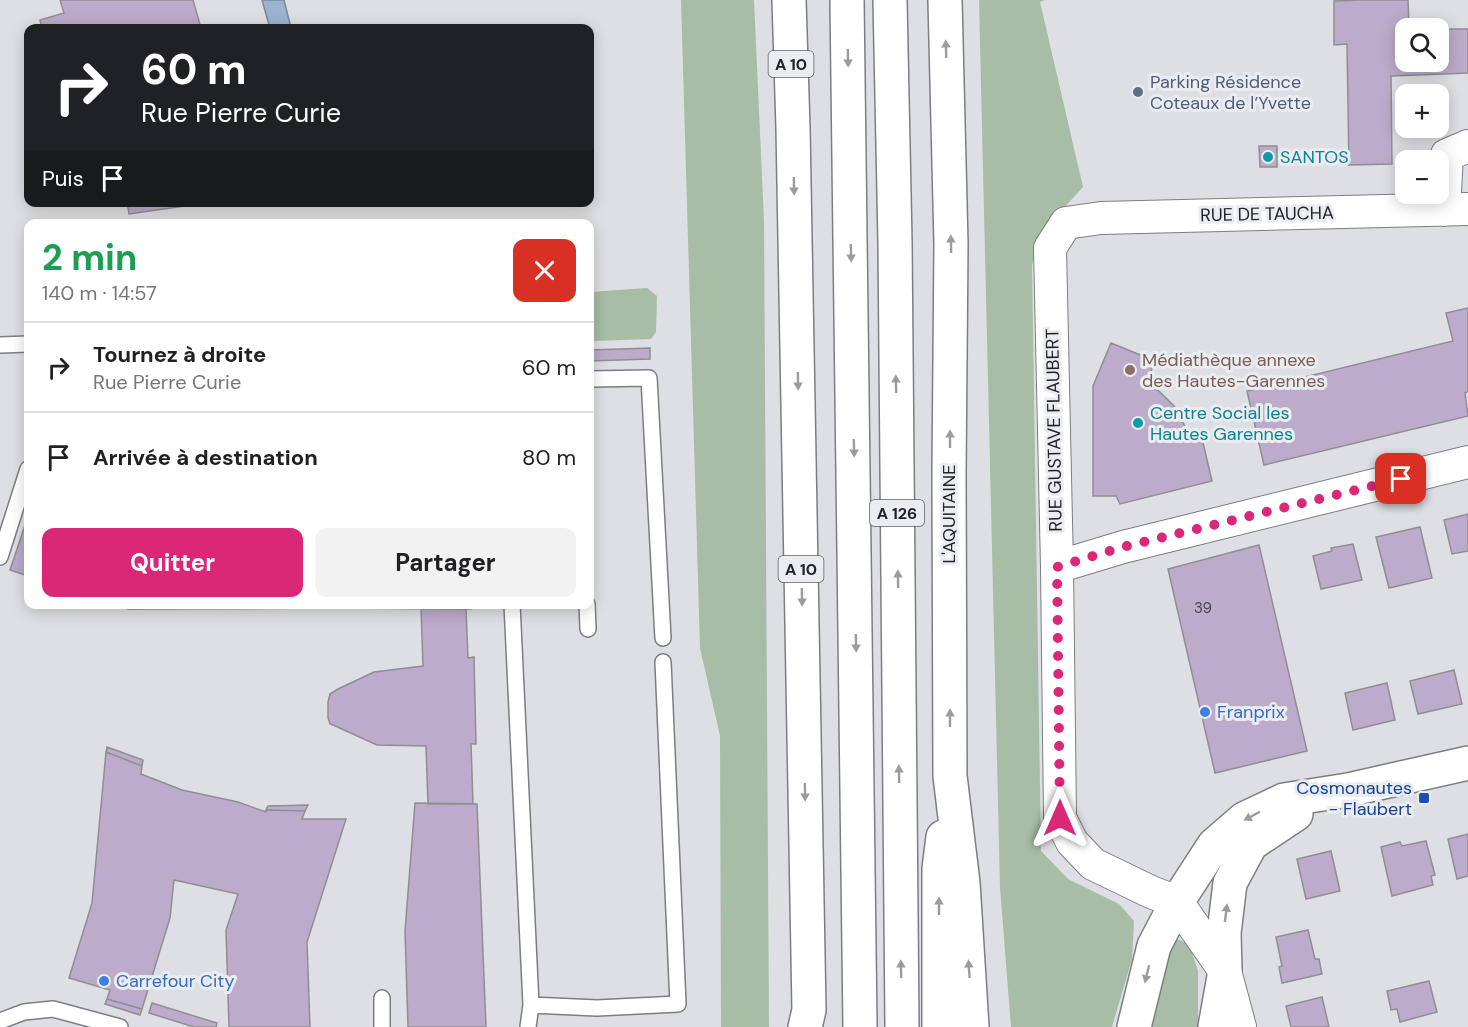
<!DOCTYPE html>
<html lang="fr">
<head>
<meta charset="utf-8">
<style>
  :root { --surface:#fff; --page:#f2f2f2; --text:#202124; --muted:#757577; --line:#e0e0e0; --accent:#db2777 }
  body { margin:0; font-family:"DM Sans",sans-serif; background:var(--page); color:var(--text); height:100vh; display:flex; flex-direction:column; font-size:22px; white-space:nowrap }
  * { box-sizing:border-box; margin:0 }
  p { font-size:20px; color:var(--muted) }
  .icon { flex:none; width:33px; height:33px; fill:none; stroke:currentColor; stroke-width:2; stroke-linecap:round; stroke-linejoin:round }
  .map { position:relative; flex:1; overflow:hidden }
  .details { position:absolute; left:24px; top:219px; width:570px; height:390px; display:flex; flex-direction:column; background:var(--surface); border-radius:12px; box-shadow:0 3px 15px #0003 }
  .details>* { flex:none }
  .banner { position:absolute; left:24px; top:24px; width:570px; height:183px; border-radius:12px; box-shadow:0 3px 15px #0003; background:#202124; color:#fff; overflow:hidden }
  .tools { position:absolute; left:1395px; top:18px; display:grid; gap:12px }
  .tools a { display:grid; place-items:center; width:54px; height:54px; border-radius:12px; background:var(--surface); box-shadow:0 3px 15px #0003; font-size:30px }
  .pin { position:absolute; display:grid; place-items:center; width:51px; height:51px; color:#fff; margin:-26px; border-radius:12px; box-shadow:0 3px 9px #0006 }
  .me { position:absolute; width:66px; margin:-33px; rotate:0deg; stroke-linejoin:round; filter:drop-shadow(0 0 4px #0008) }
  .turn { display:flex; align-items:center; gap:21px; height:126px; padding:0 18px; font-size:27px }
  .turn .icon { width:78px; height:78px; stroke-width:2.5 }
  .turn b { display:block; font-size:42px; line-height:51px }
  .then { display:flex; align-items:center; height:57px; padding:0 18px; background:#0003; gap:12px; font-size:22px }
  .round { display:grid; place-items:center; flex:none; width:63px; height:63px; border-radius:12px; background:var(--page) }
  .headline { display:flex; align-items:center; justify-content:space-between; height:102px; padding:0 18px }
  h1 { font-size:36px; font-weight:700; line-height:45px; color:#1e9e55 }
  .primary-button { display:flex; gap:12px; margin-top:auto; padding:12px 18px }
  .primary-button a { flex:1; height:69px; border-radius:12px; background:var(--accent); color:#fff; font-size:24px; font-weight:700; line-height:69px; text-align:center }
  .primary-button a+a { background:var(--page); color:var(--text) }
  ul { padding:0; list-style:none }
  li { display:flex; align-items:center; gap:18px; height:90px; padding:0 18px; border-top:2px solid var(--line) }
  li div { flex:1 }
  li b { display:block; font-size:22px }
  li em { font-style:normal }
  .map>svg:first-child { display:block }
</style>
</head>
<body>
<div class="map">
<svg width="1468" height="1027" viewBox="0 0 1468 1027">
  <rect width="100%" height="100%" fill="#dddfe4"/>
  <!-- green -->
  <path fill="#a7bda5" d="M681 0H754L764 221 769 1027H721L720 736 700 648Z
    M979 0H1045L1040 2 1083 187 1040 234 1032 265 1041 851 1068 879 1119 904 1134 921 1132 959 1112 1027H1011L1000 887Z
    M647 288 657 296 656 332 651 339 593 341 590 339V292Z
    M1177 939 1189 944 1198 971V1027H1147L1168 947Z"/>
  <!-- water -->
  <path fill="#9cb4cf" stroke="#78889c" stroke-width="1.5" d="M262 0H284L291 28H270Z"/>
  <!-- building -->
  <path fill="#bcabca" stroke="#908e92" stroke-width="1.5" d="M60 0H193L201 28H42L40 20 64 13Z
    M1360 0H1408L1409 28H1406V62H1438V29H1468V73L1391 76 1392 164 1349 165 1347 44 1334 45V1Z
    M1259 146H1277V167H1260Z
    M127 202H213L129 214Z
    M1468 308V392L1465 393 1468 416 1264 465 1247 391 1453 341 1446 313Z
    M1111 343 1155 361 1146 384 1159 391 1174 406 1181 416 1187 433 1200 430 1212 481 1120 504 1116 496H1093V386Z
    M650 348V359L590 361V350Z
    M1468 514V551L1452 554 1444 520Z
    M28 516V576L10 570Z
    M1420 527 1432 578 1389 588 1376 537Z
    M1353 544 1362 580 1321 589 1313 556 1332 551 1331 548Z
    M1259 545 1307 751 1215 773 1168 569Z
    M113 604H471V609L334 608 128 609Z
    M421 608 466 609 468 658 474 657 476 744H471L473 804H428L426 746 377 745 333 725 330 724 328 718V702L330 694 338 689 374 672 423 666Z
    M1454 670 1462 704 1418 714 1410 681Z
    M1387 683 1395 720 1353 730 1345 693Z
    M107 747 143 760 142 766 106 752Z
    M106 752 142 766 141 774 182 790 238 802 266 812V810L305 811 302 819H346L307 942 310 1027H229L226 930 238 894 174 880 170 918 142 1009 107 999 110 990 69 978 92 903Z
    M415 803 477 804 486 1027H408L405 931Z
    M308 805 305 811 266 810 268 806Z
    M1468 834V876L1457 879 1448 839Z
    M1426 841 1435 875 1431 876 1433 885 1392 896 1381 847 1400 842 1402 846Z
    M1331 851 1340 891 1306 899 1297 859Z
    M1308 930 1315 959H1319L1322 974 1282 983 1279 967 1282 966 1276 937Z
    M1429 981 1437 1012 1400 1022 1397 1009 1391 1010 1387 991Z
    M1322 997 1329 1027H1291L1286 1006Z
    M107 999 142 1009 140 1015 105 1004Z
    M152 1003 217 1023 216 1027H194L149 1013Z"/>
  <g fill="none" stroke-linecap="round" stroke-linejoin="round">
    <!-- service casing -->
    <g stroke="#7c7e82" stroke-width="18">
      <path id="service" d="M0 345 28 344
        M590 379 649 378 663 638
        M0 557 28 469
        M512 604 531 1005 597 1008 678 1004 663 662
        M587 604 588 629
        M382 998V1027
        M0 1021 24 1012 53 1009 120 1027
        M528 1027 531 1005"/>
    </g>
    <!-- minor casing -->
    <g stroke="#7c7e82" stroke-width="34">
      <path id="minor" d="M1444 210 1447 155 1468 146
        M1057 567 1123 547 1468 462
        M1240 1027 1225 971 1177 902 1151 892 1093 864 1072 842 1060 818 1057 567 1050 248 1066 223 1101 218 1468 209"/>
    </g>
    <!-- tertiary casing -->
    <g stroke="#7c7e82" stroke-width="36">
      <path id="tertiary" d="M1134 1027 1154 946 1177 902 1214 845 1244 819 1284 800 1348 790 1468 763
        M1215 1027 1225 971 1224 933 1230 883 1251 844 1296 814"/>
    </g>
    <!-- motorway casing -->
    <g stroke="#7c7e82" stroke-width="36">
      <path id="motorway" d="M789 0 793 128 809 1010 805 1027
        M847 0 860 1027
        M890 0 895 242 902 1027
        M945 0 951 244 949 474 950 776 963 883 972 1027
        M939 1027V869L943 837"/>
    </g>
    <!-- service -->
    <use href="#service" stroke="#fff" stroke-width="15"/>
    <!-- minor -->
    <use href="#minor" stroke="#fff" stroke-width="32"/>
    <!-- tertiary -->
    <use href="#tertiary" stroke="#fff" stroke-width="33"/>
    <!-- motorway -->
    <use href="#motorway" stroke="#fff" stroke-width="33"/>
  </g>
  <!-- one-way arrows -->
  <defs><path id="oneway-solid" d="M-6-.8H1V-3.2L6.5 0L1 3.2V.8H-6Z" transform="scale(1.5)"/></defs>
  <g fill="#9c9c9d">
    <use href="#oneway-solid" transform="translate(946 49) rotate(-92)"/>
    <use href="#oneway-solid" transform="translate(848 58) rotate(89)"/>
    <use href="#oneway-solid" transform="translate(794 186) rotate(89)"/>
    <use href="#oneway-solid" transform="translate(951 244) rotate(-91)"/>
    <use href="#oneway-solid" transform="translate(851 253) rotate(89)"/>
    <use href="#oneway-solid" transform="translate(798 381) rotate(89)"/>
    <use href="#oneway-solid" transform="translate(896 384) rotate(-91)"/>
    <use href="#oneway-solid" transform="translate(950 439) rotate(-90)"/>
    <use href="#oneway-solid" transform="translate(854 448) rotate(89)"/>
    <use href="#oneway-solid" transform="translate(898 579) rotate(-91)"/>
    <use href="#oneway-solid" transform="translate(802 597) rotate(89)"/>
    <use href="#oneway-solid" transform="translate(856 643) rotate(89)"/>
    <use href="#oneway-solid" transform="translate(950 718) rotate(-90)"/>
    <use href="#oneway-solid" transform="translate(899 774) rotate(-91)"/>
    <use href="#oneway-solid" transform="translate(805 792) rotate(89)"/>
    <use href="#oneway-solid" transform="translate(1252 816) rotate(152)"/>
    <use href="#oneway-solid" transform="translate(939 906) rotate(-90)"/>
    <use href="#oneway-solid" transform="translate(1226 913) rotate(-83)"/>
    <use href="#oneway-solid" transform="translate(901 969) rotate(-91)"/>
    <use href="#oneway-solid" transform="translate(969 969) rotate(-94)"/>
    <use href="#oneway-solid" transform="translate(1147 974) rotate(104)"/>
  </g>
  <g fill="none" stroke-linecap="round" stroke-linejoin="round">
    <!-- route -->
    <path stroke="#db2777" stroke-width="10" stroke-dasharray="0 18" d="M1060 818 1057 567 1123 547 1401 479"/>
  </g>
  <!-- markers -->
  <circle fill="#5c6f8a" stroke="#eaecf1" stroke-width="2" cx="1138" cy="92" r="6"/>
  <g fill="#0f9aa8" stroke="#eaecf1" stroke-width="2">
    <circle cx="1268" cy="157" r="6"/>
    <circle cx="1138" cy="423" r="6"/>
  </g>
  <circle fill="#8d6e63" stroke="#eaecf1" stroke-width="2" cx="1130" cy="370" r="6"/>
  <g fill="#3f7fe0" stroke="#eaecf1" stroke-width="2">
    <circle cx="1205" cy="712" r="6"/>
    <circle cx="104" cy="981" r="6"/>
  </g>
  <rect fill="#1a4fb4" stroke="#eaecf1" stroke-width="2" x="1418" y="792" width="12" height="12" rx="3"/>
  <g text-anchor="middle" stroke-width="6" stroke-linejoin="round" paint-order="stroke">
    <!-- number labels -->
    <g font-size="15" fill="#49454e">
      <text x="1203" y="613">39</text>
    </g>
    <!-- shield labels -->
    <g fill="#eaecf1" stroke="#5f5f62" stroke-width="1.5">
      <rect x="768.5" y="51" width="45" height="26" rx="4.5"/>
      <rect x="870" y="500" width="54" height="26" rx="4.5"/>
      <rect x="778.5" y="556" width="45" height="26" rx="4.5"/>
    </g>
    <g font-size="16" font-weight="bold" fill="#232325">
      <text x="791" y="70">A 10</text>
      <text x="897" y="519">A 126</text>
      <text x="801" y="575">A 10</text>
    </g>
    <!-- service labels -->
    <g font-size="18" fill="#4e5e75" stroke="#eaecf1" text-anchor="start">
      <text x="1150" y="88">Parking Résidence<tspan x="1150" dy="21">Coteaux de l’Yvette</tspan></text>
    </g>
    <!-- culture labels -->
    <g font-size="18" fill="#0d838f" stroke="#eaecf1" text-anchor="start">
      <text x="1280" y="163">SANTOS</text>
      <text x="1150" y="419">Centre Social les<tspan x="1150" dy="21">Hautes Garennes</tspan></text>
    </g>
    <!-- street labels -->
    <g font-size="18" fill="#232325" stroke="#eaecf1">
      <text transform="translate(1267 214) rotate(-1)" y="6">RUE DE TAUCHA</text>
      <text transform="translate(1054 430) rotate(-91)" y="6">RUE GUSTAVE FLAUBERT</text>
      <text transform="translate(949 514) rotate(-90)" y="6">L'AQUITAINE</text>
    </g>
    <!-- education labels -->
    <g font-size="18" fill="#785e54" stroke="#eaecf1" text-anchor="start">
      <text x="1142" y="366">Médiathèque annexe<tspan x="1142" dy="21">des Hautes-Garennes</tspan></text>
    </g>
    <!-- shop labels -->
    <g font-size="18" fill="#366cbe" stroke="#eaecf1" text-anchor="start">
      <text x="1217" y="718">Franprix</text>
      <text x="116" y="987">Carrefour City</text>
    </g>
    <!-- transit labels -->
    <g font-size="18" fill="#164399" stroke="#eaecf1" text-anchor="end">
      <text x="1412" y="794">Cosmonautes<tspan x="1412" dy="21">- Flaubert</tspan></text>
    </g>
  </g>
</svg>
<div class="tools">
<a><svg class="icon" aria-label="search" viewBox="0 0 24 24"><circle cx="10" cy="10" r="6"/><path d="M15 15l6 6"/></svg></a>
<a>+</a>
<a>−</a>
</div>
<div class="pin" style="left:1401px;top:479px;background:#d93025"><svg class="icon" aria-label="arrive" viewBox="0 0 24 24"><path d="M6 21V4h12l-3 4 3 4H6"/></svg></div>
<svg class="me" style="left:1060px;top:818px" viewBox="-20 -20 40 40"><path d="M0-17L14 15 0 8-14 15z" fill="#db2777" stroke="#fff" stroke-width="4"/></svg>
<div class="banner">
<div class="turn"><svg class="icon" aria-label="right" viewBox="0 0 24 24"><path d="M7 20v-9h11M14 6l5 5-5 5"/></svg><div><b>60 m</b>Rue Pierre Curie</div></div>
<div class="then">Puis<svg class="icon" aria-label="arrive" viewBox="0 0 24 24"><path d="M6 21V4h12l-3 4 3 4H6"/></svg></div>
</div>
<section class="details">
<div class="headline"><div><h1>2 min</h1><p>140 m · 14:57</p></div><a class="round" style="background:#d93025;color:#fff"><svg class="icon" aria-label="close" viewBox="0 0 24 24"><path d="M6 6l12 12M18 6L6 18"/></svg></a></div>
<ul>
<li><svg class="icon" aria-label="right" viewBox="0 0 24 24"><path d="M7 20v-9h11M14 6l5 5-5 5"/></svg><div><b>Tournez à droite</b><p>Rue Pierre Curie</p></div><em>60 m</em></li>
<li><svg class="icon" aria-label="arrive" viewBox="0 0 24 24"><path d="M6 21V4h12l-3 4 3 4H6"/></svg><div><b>Arrivée à destination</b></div><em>80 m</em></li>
</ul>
<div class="primary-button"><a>Quitter</a><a>Partager</a></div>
</section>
</div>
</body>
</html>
